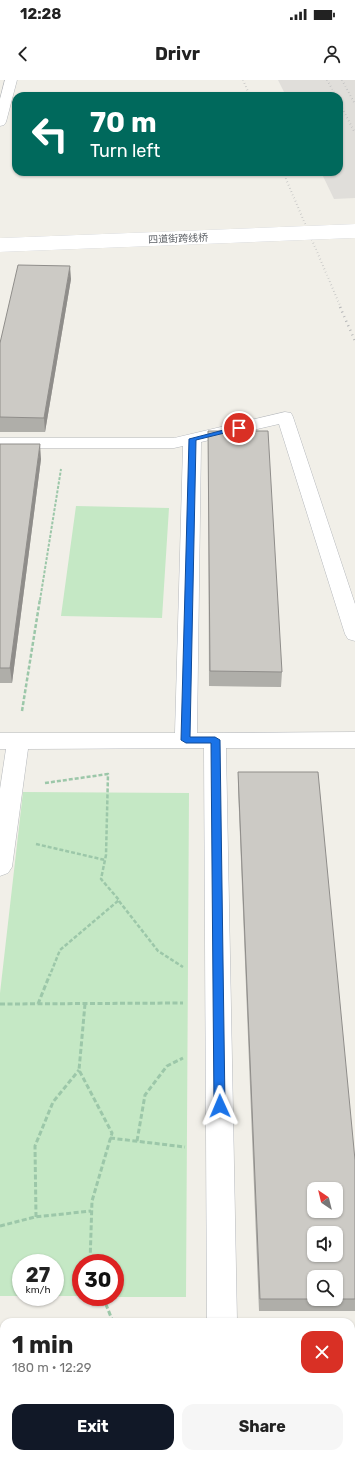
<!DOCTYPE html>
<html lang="en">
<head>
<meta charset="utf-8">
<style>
  :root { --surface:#fff; --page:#f6f6f6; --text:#222; --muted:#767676; --accent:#111827 }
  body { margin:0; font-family:Rubik,"Noto Sans SC",sans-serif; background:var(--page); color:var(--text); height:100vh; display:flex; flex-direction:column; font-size:15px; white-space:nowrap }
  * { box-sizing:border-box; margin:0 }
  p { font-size:13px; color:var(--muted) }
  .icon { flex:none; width:22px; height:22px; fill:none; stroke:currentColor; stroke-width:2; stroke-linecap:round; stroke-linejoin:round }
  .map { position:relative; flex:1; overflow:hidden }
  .side { position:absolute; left:0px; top:1238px; width:355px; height:140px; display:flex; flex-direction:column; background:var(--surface); border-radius:12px 12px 0 0; box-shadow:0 1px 3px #0004 }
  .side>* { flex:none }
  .guide { position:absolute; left:12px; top:12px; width:331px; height:84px; border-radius:12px; box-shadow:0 1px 3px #0004; background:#00695c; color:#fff; overflow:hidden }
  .needle { width:26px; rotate:325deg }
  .fabs { position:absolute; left:307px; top:1102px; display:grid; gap:8px }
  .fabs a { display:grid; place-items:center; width:36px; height:36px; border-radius:8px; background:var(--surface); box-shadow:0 1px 3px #0004; font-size:20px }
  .speed { position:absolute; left:12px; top:1174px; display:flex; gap:8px; font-size:20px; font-weight:700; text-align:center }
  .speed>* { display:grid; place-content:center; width:52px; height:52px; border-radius:50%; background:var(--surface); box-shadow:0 1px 3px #0004; line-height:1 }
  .speed small { font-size:10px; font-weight:400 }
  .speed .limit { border:6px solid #d22; background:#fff; color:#111 }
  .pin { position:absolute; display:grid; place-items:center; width:34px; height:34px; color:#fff; margin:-17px; border:2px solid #fff; border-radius:50%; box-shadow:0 1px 4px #0007 }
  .me { position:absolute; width:44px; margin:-22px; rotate:359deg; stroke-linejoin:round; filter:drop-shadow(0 0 3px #0008) }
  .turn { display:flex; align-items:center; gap:14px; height:84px; padding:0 12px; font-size:18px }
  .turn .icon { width:52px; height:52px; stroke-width:2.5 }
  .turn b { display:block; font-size:28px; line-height:34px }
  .round { display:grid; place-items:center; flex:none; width:42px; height:42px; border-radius:12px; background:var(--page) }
  .head { display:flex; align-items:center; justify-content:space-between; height:68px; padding:0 12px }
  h1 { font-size:24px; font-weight:700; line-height:30px }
  .primary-button { display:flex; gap:8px; margin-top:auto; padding:8px 12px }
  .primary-button a { flex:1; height:46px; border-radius:12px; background:var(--accent); color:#fff; font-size:16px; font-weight:700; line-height:46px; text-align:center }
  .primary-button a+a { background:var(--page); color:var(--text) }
  .status { display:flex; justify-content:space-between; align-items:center; height:28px; padding:0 20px; background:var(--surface); direction:ltr }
  .status svg { height:11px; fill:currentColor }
  header { display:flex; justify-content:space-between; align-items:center; height:52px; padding:0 12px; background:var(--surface); font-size:18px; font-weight:700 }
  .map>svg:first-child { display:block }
</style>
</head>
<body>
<div class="status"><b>12:28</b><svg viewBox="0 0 49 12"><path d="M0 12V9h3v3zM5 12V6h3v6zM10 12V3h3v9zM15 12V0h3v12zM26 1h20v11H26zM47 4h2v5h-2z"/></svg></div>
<header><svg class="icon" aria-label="back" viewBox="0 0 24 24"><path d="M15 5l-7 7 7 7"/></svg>Drivr<svg class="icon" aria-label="person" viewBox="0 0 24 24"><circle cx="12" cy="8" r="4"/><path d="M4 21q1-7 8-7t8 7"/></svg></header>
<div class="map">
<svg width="355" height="1378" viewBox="0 0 355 1378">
  <rect width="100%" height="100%" fill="#f1efe8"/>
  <!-- industrial -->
  <path fill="#e0deda" d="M278 0H355V118L334 119 321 92H339V16H286Z"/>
  <!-- green -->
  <path fill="#c5e8c5" d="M76 426 169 428 162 538 61 536Z
    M23 712 189 713 186 1217H115V1183H81V1216H55V1183H21V1216H0V913Z"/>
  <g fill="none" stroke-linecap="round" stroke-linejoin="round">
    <!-- minor casing -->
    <g stroke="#b5b8bc" stroke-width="1">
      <path id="minor" d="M5 0H17L6 42 4 45 0 46V19Z
        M285 332 291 333 293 337 355 524V561L348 559 345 554 279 344 201 362 197 653 355 652V668H226L237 1242H207L204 668 28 669 12 787 8 793 0 796V709L6 669H0V653H175L183 366 174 368H0V358H174Z
        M0 1360H4V1374H342L344 1378H0Z"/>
    </g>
    <!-- path-far2 -->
    <path stroke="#9cc7a9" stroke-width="2" stroke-dasharray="3 1.5" stroke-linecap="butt" d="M40 520 61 389"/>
    <!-- path-far1 -->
    <path stroke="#9cc7a9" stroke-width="2.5" stroke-dasharray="4 2" stroke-linecap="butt" d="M22 631 40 519
      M45 703 108 694 106 775 101 799 119 820 60 870 50 895
      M36 764 105 780
      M119 821 158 871 183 887"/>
    <!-- path -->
    <path stroke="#9cc7a9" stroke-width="3" stroke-dasharray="5 2.5" stroke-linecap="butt" d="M0 924 183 923
      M38 924 50 894
      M85 924 79 990 112 1053 92 1121 90 1183
      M110 1058 185 1067
      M137 1061 145 1015 167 986 183 978
      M36 1137 35 1066 53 1022 79 990
      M0 1146 35 1137 91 1131
      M103 1217 113 1242
      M0 1251H4
      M351 1270H355"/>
    <!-- minor -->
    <use href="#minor" fill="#fff" fill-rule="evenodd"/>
    <!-- rail-far1 -->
    <path stroke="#b6b7b8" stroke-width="2" stroke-dasharray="0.5 3" stroke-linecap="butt" d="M243 0 250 16
      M327 0 336 16
      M342 0 355 24
      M339 22 355 53
      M283 92 341 228"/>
    <!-- rail -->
    <path stroke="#b6b7b8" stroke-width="2.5" stroke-dasharray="1 4" stroke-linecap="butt" d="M340 227 355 261"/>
    <!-- minor-bridge casing -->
    <g stroke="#b5b8bc" stroke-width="14" stroke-linecap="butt">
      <path id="minor-bridge" d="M0 165 355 151"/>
    </g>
    <!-- minor-bridge -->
    <use href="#minor-bridge" stroke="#fff" stroke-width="14"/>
  </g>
  <!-- wall -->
  <path fill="#afaea9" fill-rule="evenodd" d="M71 199 45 352H0V263Z
    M208 351 282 592 281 607 209 606Z
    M0 364 41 379 12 603H0Z
    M238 692 355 1080V1231H259L238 707ZM314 1197H336V1219H314Z"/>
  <!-- shaded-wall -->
  <path fill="#8f8d8a" d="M70 186 71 199 45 352 44 338Z
    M40 364 41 379 12 603 10 588Z"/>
  <!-- building -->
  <path fill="#cccac5" stroke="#8f8d8a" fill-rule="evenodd" d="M18 185 70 186 44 338 0 337V263Z
    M208 351H268L282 592 210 591Z
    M0 364H40L10 588H0Z
    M238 692H318L355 1080V1219H336V1197H314V1219H260ZM314 1109H336V1131H314ZM314 1153H336V1175H314Z"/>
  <!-- route -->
  <path fill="#1a73e8" stroke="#114b97" d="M239 346 242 348 241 349 196 360 190 657H215L220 660 225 1026 224 1029 220 1031 216 1029 214 1026 211 663H186L181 660 189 359Z"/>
  <g text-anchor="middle" stroke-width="3.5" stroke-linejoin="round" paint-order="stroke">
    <!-- far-street labels -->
    <g font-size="10" fill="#5f6368" stroke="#fff">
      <text transform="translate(178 158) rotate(-2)" y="4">四道街跨线桥</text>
    </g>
  </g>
</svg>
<div class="fabs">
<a><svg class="needle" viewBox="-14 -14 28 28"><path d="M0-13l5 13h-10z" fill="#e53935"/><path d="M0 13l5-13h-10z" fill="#767676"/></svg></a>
<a><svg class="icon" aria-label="sound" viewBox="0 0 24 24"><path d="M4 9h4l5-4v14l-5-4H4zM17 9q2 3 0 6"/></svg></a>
<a><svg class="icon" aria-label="search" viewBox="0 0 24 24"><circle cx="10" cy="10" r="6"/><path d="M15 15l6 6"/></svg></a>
</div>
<div class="speed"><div>27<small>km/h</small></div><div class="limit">30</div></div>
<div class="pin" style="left:239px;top:348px;background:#d93025"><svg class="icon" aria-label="arrive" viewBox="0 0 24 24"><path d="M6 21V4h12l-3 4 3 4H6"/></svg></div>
<svg class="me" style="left:220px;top:1026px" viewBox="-20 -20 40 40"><path d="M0-17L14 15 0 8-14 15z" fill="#1a73e8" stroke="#fff" stroke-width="4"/></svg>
<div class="guide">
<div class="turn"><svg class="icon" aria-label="left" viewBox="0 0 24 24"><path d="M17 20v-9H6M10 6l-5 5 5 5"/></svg><div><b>70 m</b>Turn left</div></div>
</div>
<section class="side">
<div class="head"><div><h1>1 min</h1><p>180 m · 12:29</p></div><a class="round" style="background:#d93025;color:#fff"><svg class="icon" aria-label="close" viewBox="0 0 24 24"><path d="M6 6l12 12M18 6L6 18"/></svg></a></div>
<div class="primary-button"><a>Exit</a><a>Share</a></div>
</section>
</div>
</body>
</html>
